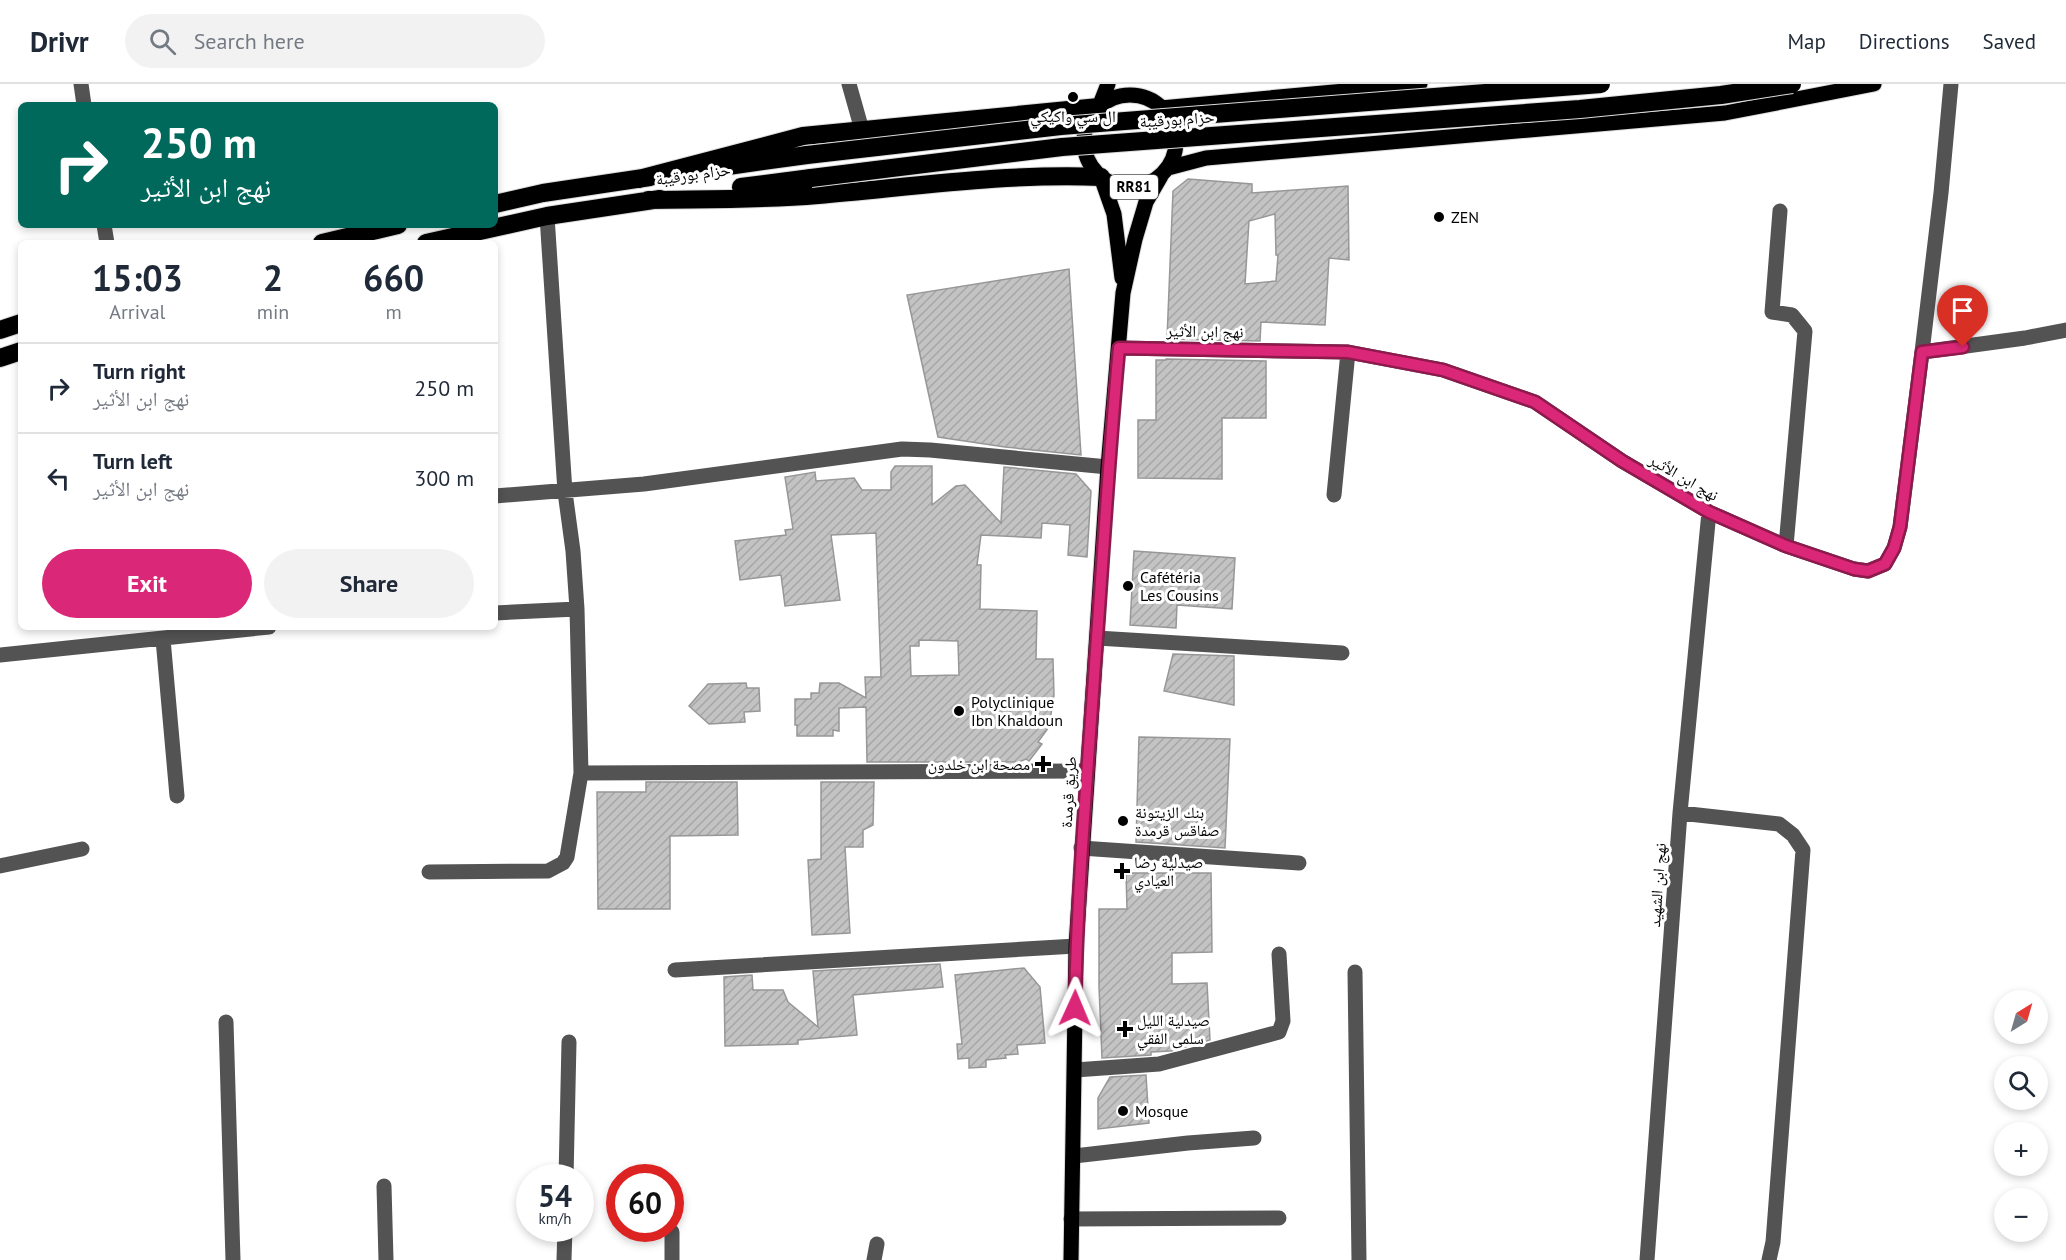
<!DOCTYPE html>
<html lang="en">
<head>
<meta charset="utf-8">
<style>
  :root { --surface:#fff; --page:#f2f2f3; --text:#1f2937; --muted:#747a83; --line:#e0e1e3; --accent:#db2777 }
  body { margin:0; font-family:"PT Sans","Noto Naskh Arabic",sans-serif; background:var(--page); color:var(--text); height:100vh; display:flex; flex-direction:column; font-size:22px; white-space:nowrap }
  * { box-sizing:border-box; margin:0 }
  p { font-size:20px; color:var(--muted) }
  .icon { flex:none; width:33px; height:33px; fill:none; stroke:currentColor; stroke-width:2; stroke-linecap:round; stroke-linejoin:round }
  .map { position:relative; flex:1; overflow:hidden }
  .sheet { position:absolute; left:18px; top:156px; width:480px; height:390px; display:flex; flex-direction:column; background:var(--surface); border-radius:9px; box-shadow:0 3px 9px #0003 }
  .sheet>* { flex:none }
  .guide { position:absolute; left:18px; top:18px; width:480px; height:126px; border-radius:9px; box-shadow:0 3px 9px #0003; background:#00695c; color:#fff; overflow:hidden }
  .needle { width:39px; rotate:37deg }
  .fabs { position:absolute; left:1994px; top:906px; display:grid; gap:12px }
  .fabs a { display:grid; place-items:center; width:54px; height:54px; border-radius:50%; background:var(--surface); box-shadow:0 3px 9px #0003; font-size:30px }
  .speed { position:absolute; left:516px; top:1080px; display:flex; gap:12px; font-size:30px; font-weight:700; text-align:center }
  .speed>* { display:grid; place-content:center; width:78px; height:78px; border-radius:50%; background:var(--surface); box-shadow:0 3px 9px #0003; line-height:1 }
  .speed small { font-size:15px; font-weight:400 }
  .speed .limit { border:9px solid #d22; background:#fff; color:#111 }
  .pin { position:absolute; display:grid; place-items:center; width:51px; height:51px; color:#fff; margin:-62px -26px; border-radius:50% 50% 50% 0; rotate:-45deg; box-shadow:0 0 6px #0007 }
  .pin .icon { rotate:45deg }
  .me { position:absolute; width:66px; margin:-33px; rotate:1deg; stroke-linejoin:round; filter:drop-shadow(0 0 4px #0008) }
  .turn { display:flex; align-items:center; gap:21px; height:126px; padding:0 24px; font-size:27px }
  .turn .icon { width:78px; height:78px; stroke-width:2.5 }
  .turn b { display:block; font-size:42px; line-height:51px }
  .eta { display:flex; justify-content:space-evenly; align-items:center; height:102px; text-align:center }
  .eta b { font-size:36px; font-weight:600; line-height:42px }
  .primary-button { display:flex; gap:12px; margin-top:auto; padding:12px 24px }
  .primary-button a { flex:1; height:69px; border-radius:36px; background:var(--accent); color:#fff; font-size:24px; font-weight:600; line-height:69px; text-align:center }
  .primary-button a+a { background:var(--page); color:var(--text) }
  ul { padding:0; list-style:none }
  li { display:flex; align-items:center; gap:18px; height:90px; padding:0 24px; border-top:2px solid var(--line) }
  li div { flex:1 }
  li b { display:block; font-size:22px }
  li em { font-style:normal }
  header { display:flex; align-items:center; gap:36px; box-sizing:border-box; height:84px; padding:0 30px; background:var(--surface); border-bottom:2px solid var(--line) }
  header strong { font-size:28px }
  nav { display:flex; gap:33px; margin-inline-start:auto; font-size:21px }
  .search { width:420px; height:54px; background:var(--page); display:flex; align-items:center; gap:15px; box-sizing:border-box; padding:0 21px; border-radius:33px; color:var(--muted); font-size:22px }
  .map>svg:first-child { display:block }
</style>
</head>
<body>
<header>
<strong>Drivr</strong>
<div class="search"><svg class="icon" aria-label="search" viewBox="0 0 24 24"><circle cx="10" cy="10" r="6"/><path d="M15 15l6 6"/></svg>Search here</div>
<nav><a>Map</a><a>Directions</a><a>Saved</a></nav>
</header>
<div class="map">
<svg width="2066" height="1176" viewBox="0 0 2066 1176">
  <defs>
    <pattern id="building-hatch" width="6" height="6" patternUnits="userSpaceOnUse" patternTransform="scale(1.5)"><rect width="6" height="6" fill="#c3c3c3"/><path d="M-1 1l2-2M0 6l6-6M5 7l2-2" fill="none" stroke="#a6a6a6"/></pattern>
  </defs>
  <rect width="100%" height="100%" fill="#fff"/>
  <!-- building -->
  <path fill="url(#building-hatch)" stroke="#979797" stroke-width="1.5" fill-rule="evenodd" d="M1188 95 1252 100V109L1348 102 1349 176 1329 174 1325 241 1261 238 1260 257 1167 255 1173 107ZM1275 130 1276 171H1278L1276 197 1245 200 1249 137Z
    M1069 185 1081 371 1005 363 938 353 907 211Z
    M1166 275 1266 277V334H1222V395L1138 394V336H1156V276H1166Z
    M895 382H932V421L956 402 965 401 1001 439 1004 383 1076 390 1091 407 1087 473 1068 471 1070 441 1042 439 1041 454 981 451 977 481H981L980 525 1037 527 1036 575H1053L1054 611 1049 643 1038 658 1042 660 1029 677 1026 675 1019 678H867L866 623 839 624V647L833 646V652H797V641H795V615H811V609H819L820 599H839L866 614 865 593H881L876 449 831 451 840 516 785 522 781 491 740 496 735 457 786 451 785 446 793 445 785 393 815 388 816 397 854 394 862 406H891V388ZM919 556 958 557 959 591 911 592 910 562H919Z
    M1134 467 1235 474 1232 525 1177 521 1176 544 1130 541Z
    M1173 570 1234 572V621L1164 607Z
    M746 599 747 604H759L760 627 744 628 745 638 709 640 689 622 708 600Z
    M1139 653 1230 655 1225 764 1136 758Z
    M646 698H737L738 751 670 752V825H598L597 708H646Z
    M821 698H874L873 741 863 746V763H845L850 849 812 851 808 776 821 775Z
    M1126 789H1211L1212 868 1172 869V900L1207 899 1210 956 1171 967 1151 968V971L1102 974 1099 903V825H1127Z
    M940 880 943 903 853 911 857 951 798 956V960L725 962 724 893 752 891 753 906H783L788 918 818 943 813 887Z
    M1024 884 1040 903 1045 959 1017 961 1018 970 1005 971 1006 974 986 976V983L969 984V974L958 975 957 960H962L955 891Z
    M1146 991 1149 1039 1098 1045V1014L1110 993Z"/>
  <g fill="none" stroke-linecap="round" stroke-linejoin="round">
    <!-- major casing -->
    <g stroke="#dbdbdb" stroke-width="17">
      <path id="major" d="M1084 57a46 46 0 1 1 92 0a46 46 0 1 1-92 0Z
        M1099 23 1108 0
        M1161 24 1420 0
        M1168 84 1206 74 1725 29 1874 0
        M1101 93 1114 130 1122 194
        M1071 1176 1076 862 1108 383 1123 209 1135 155 1146 118 1161 92"/>
    </g>
    <!-- highway casing -->
    <g stroke="#dbdbdb" stroke-width="20">
      <path id="highway" d="M728 82 807 71
        M639 95 803 52 1099 23
        M741 103 811 94
        M648 116C705 115 762 116 818 111 912 103 1006 89 1101 93
        M495 120 543 109 650 93
        M322 159 398 141
        M426 159 547 132 660 115
        M0 246 21 239
        M0 274 21 267"/>
    </g>
    <!-- minor -->
    <path stroke="#535353" stroke-width="15" d="M81 0 84 21
      M849 0 862 46
      M1780 127 1772 228 1792 231 1805 247 1786 462
      M104 141 107 159
      M1119 264 1348 268 1443 286 1535 318 1622 377 1709 428 1786 462 1854 485 1868 487 1885 480 1894 464 1900 443 1922 268 2025 254 2066 246
      M1922 268 1941 109 1951 0
      M1334 411 1348 268
      M495 412 644 400 902 365 930 366 1108 383
      M495 529 577 525 573 467 565 408 547 132
      M1097 554 1342 569
      M163 555 177 712
      M0 571 269 543
      M581 689 1087 687
      M1680 729 1779 740 1793 751 1803 766 1773 1158 1769 1176
      M1081 764 1299 779
      M0 782 82 765
      M429 788 548 787 563 779 567 773 581 689 577 525
      M675 886 1076 862
      M1355 888 1359 1176
      M226 938 233 1176
      M1075 986 1159 980 1279 948 1283 937 1279 870
      M1074 1072 1188 1059 1254 1054
      M566 1094 569 958
      M384 1102 386 1176
      M1071 1135 1279 1134
      M564 1176 565 1144
      M672 1176V1148
      M874 1176 877 1160
      M1647 1176 1680 729 1709 428"/>
    <!-- major -->
    <use href="#major" stroke="#000" stroke-width="15"/>
    <!-- highway -->
    <use href="#highway" stroke="#000" stroke-width="18"/>
    <!-- highway-bridge casing -->
    <g stroke="#dbdbdb" stroke-width="20" stroke-linecap="butt">
      <path id="highway-bridge" d="M807 71 1061 42 1601 0
        M811 94 1062 63 1580 25 1721 11 1792 0"/>
    </g>
    <!-- highway-bridge -->
    <use href="#highway-bridge" stroke="#000" stroke-width="18"/>
  </g>
  <g fill="none" stroke-linecap="round" stroke-linejoin="round">
    <!-- route casing -->
    <g stroke="#8e194d" stroke-width="15">
      <path id="route" d="M1075 924C1077 809 1087 695 1095 580 1103 475 1109 369 1119 264L1348 268 1443 286 1535 318 1622 377 1709 428 1786 462 1854 485 1868 487 1885 480 1894 464 1900 443 1922 268 1963 263"/>
    </g>
    <!-- route -->
    <use href="#route" stroke="#db2777" stroke-width="10"/>
  </g>
  <!-- markers -->
  <g fill="#000" stroke="#fff" stroke-width="2">
    <circle cx="1073" cy="13" r="6"/>
    <circle cx="1439" cy="133" r="6"/>
    <circle cx="1128" cy="502" r="6"/>
    <circle cx="959" cy="627" r="6"/>
    <path d="M1040 671h6v6h6v6h-6v6h-6v-6h-6v-6h6z"/>
    <circle cx="1123" cy="737" r="6"/>
    <path d="M1119 778h6v6h6v6h-6v6h-6v-6h-6v-6h6z"/>
    <path d="M1122 936h6v6h6v6h-6v6h-6v-6h-6v-6h6z"/>
    <circle cx="1123" cy="1027" r="6"/>
  </g>
  <g text-anchor="middle" stroke-width="6" stroke-linejoin="round" paint-order="stroke">
    <!-- shield labels -->
    <rect fill="#fff" stroke="#4c4c4c" stroke-width="1.5" x="1110" y="91" width="48" height="24" rx="4.5"/>
    <g font-size="15" font-weight="bold" fill="#000">
      <text x="1134" y="108">RR81</text>
    </g>
    <!-- poi labels -->
    <g font-size="16" fill="#000" stroke="#fff" text-anchor="start">
      <text x="1073" y="38" text-anchor="middle">ال سي واكيكي</text>
      <text x="1451" y="139">ZEN</text>
      <text x="1140" y="499">Cafétéria<tspan x="1140" dy="18">Les Cousins</tspan></text>
      <text x="971" y="624">Polyclinique<tspan x="971" dy="18">Ibn Khaldoun</tspan></text>
      <text x="1030" y="686" text-anchor="end">مصحة ابن خلدون</text>
      <text x="1135" y="734">بنك الزيتونة<tspan x="1135" dy="18">صفاقس قرمدة</tspan></text>
      <text x="1134" y="784">صيدلية رضا<tspan x="1134" dy="18">العيادي</tspan></text>
      <text x="1137" y="942">صيدلية الليل<tspan x="1137" dy="18">سلمى الفقي</tspan></text>
      <text x="1135" y="1033">Mosque</text>
    </g>
    <!-- street labels -->
    <g font-size="16" fill="#000" stroke="#fff">
      <text transform="translate(1177 35) rotate(-4)" y="6">حزام بورقيبة</text>
      <text transform="translate(693 90) rotate(-8)" y="6">حزام بورقيبة</text>
      <text transform="translate(1205 247) rotate(1)" y="6">نهج ابن الأثير</text>
      <text transform="translate(1684 393) rotate(30)" y="6">نهج ابن الأثير</text>
      <text transform="translate(1068 708) rotate(-86)" y="6">طريق قرمدة</text>
      <text transform="translate(1657 801) rotate(-86)" y="6">نهج ابن الشهيد</text>
    </g>
  </g>
</svg>
<div class="fabs">
<a><svg class="needle" viewBox="-14 -14 28 28"><path d="M0-13l5 13h-10z" fill="#e53935"/><path d="M0 13l5-13h-10z" fill="#747a83"/></svg></a>
<a><svg class="icon" aria-label="search" viewBox="0 0 24 24"><circle cx="10" cy="10" r="6"/><path d="M15 15l6 6"/></svg></a>
<a>+</a>
<a>−</a>
</div>
<div class="speed"><div>54<small>km/h</small></div><div class="limit">60</div></div>
<div class="pin" style="left:1963px;top:263px;background:#d93025"><svg class="icon" aria-label="arrive" viewBox="0 0 24 24"><path d="M6 21V4h12l-3 4 3 4H6"/></svg></div>
<svg class="me" style="left:1075px;top:924px" viewBox="-20 -20 40 40"><path d="M0-17L14 15 0 8-14 15z" fill="#db2777" stroke="#fff" stroke-width="4"/></svg>
<div class="guide">
<div class="turn"><svg class="icon" aria-label="right" viewBox="0 0 24 24"><path d="M7 20v-9h11M14 6l5 5-5 5"/></svg><div><b>250 m</b>نهج ابن الأثير</div></div>
</div>
<section class="sheet">
<div class="eta">
<div><b>15:03</b><p>Arrival</p></div>
<div><b>2</b><p>min</p></div>
<div><b>660</b><p>m</p></div>
</div>
<ul>
<li><svg class="icon" aria-label="right" viewBox="0 0 24 24"><path d="M7 20v-9h11M14 6l5 5-5 5"/></svg><div><b>Turn right</b><p>نهج ابن الأثير</p></div><em>250 m</em></li>
<li><svg class="icon" aria-label="left" viewBox="0 0 24 24"><path d="M17 20v-9H6M10 6l-5 5 5 5"/></svg><div><b>Turn left</b><p>نهج ابن الأثير</p></div><em>300 m</em></li>
</ul>
<div class="primary-button"><a>Exit</a><a>Share</a></div>
</section>
</div>
</body>
</html>
